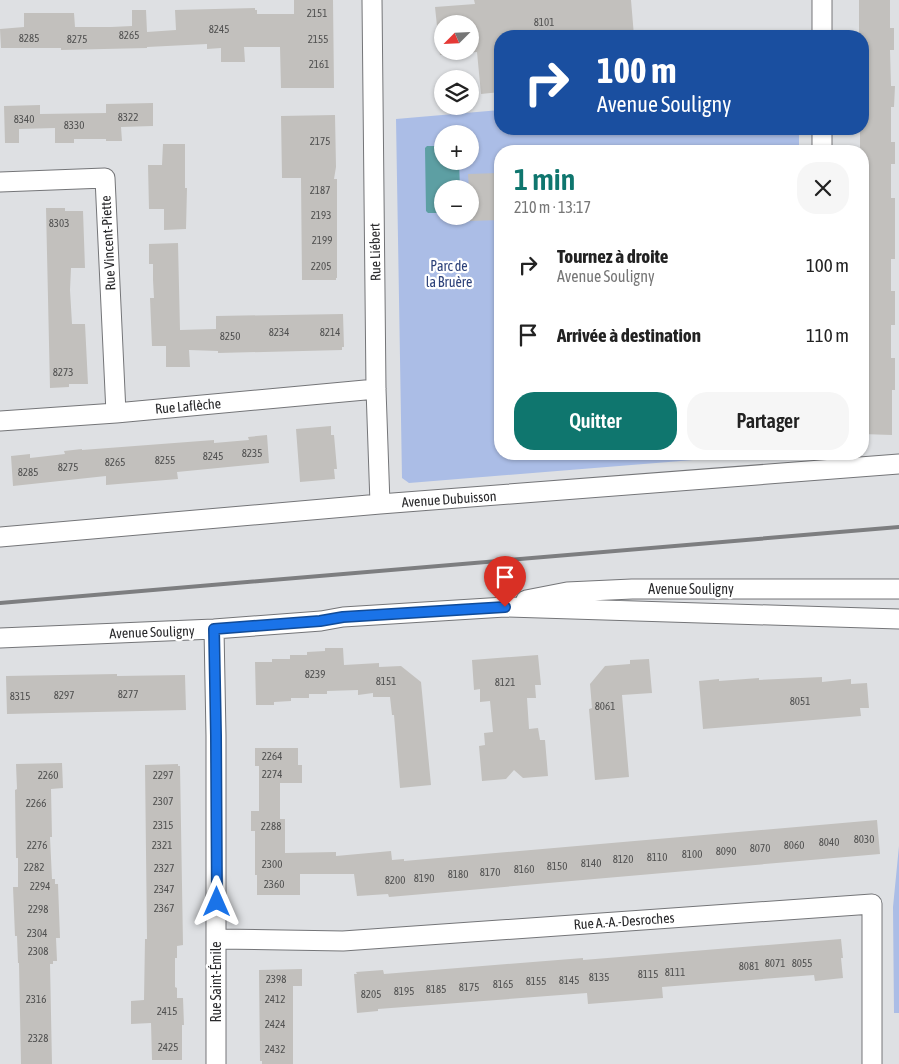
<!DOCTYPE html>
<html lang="fr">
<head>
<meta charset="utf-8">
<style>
  :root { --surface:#fff; --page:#f6f6f6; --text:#222; --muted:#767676; --accent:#0f766e }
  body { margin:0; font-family:"Asap Condensed",sans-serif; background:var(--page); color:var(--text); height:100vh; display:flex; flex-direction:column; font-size:19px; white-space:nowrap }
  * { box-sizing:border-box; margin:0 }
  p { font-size:16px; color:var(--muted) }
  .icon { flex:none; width:28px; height:28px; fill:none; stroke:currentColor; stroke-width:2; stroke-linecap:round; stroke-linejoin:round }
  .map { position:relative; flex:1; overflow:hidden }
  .sheet { position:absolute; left:494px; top:145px; width:375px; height:315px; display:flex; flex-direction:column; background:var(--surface); border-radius:20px; box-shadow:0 1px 4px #0004 }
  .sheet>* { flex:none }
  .banner { position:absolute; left:494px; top:30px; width:375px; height:105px; border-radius:20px; box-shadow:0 1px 4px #0004; background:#1a4fa0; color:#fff; overflow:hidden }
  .needle { width:32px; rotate:246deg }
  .tools { position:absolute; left:434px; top:15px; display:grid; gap:10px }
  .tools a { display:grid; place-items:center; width:45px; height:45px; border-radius:50%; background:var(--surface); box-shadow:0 1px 4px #0004; font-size:25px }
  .pin { position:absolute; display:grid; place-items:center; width:42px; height:42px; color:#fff; margin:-51px -21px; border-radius:50% 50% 50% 0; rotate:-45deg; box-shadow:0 0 5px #0007 }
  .pin .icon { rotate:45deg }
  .me { position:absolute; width:55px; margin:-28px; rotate:0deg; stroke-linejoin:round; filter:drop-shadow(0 0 4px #0008) }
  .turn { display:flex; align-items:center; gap:18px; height:105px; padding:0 20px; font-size:22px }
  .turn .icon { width:65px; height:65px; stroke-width:2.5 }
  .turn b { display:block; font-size:35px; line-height:42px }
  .round { display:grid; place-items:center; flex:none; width:52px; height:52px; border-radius:20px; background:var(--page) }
  .head { display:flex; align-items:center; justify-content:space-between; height:85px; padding:0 20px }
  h1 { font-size:30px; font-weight:600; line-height:38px; color:var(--accent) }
  .action { display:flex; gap:10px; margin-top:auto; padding:10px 20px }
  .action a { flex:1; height:58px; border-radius:20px; background:var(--accent); color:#fff; font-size:20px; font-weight:600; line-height:58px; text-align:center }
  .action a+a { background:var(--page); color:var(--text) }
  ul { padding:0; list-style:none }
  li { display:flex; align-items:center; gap:15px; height:70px; padding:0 20px }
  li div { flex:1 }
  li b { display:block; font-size:19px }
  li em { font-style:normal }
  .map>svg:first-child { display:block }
</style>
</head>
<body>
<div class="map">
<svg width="899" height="1064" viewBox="0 0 899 1064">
  <rect width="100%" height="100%" fill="#dee0e3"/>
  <!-- green -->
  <path fill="#abbde6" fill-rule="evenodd" d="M500 110V129H799V151H500V454H768L409 483 402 478 396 119ZM442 134H470V161H442ZM442 189H470V216H442Z
    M899 846V1013H894L893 907Z"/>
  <!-- water -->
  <path fill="#5d9fa3" d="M427 146H442V161H459L460 189H442V213H428L426 211 425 148Z"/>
  <!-- building -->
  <path fill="#c2c0bd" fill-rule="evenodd" d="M294 0H333L334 88H281L280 47H244L245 62H221V48L207 49V44L147 47V48L61 50V48H1L0 29 24 27V13H74L75 27H111L132 26V10H146L147 32 176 30 175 10 255 8V10H257V14H294Z
    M474 0H631L634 36H500V92L481 94 477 52 440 55 435 7 475 4ZM442 24H470V51H442Z
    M859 0H890V28H894V50H890L891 86H895L894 107H891V142H895V164H891V198H895V259H891V291H895V325H891V358H895V390H892V435L862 434V151H860V129H862V36H859Z
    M153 103V126L121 127 122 141H106V139H74V143H55V128L19 129V143H5L4 106 40 105V114L106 113V104Z
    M335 115 336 167 334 179H337V278H336V280H302L301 178H282L281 116Z
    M163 144H185V188H187L186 229 164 230V209H149L148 165H162Z
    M499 173 500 220 470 221V189H469L468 174Z
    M46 208H65V211H83L85 268H71L70 290 72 324H85L88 384H69V387L50 388Z
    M178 243 180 330 216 329V316L343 314 344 347H342V350L218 353V351L189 350 190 367H166V346H152L150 298H154L153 280V264H149V244Z
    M331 426V435H334L337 469H334L335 479 300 482 296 429Z
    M267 435 269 463 177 472 178 479 106 485V476L13 486 11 456 30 454V458L65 454 64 451 82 449V450L214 440V443L249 440 248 437Z
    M325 648H343L344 665 379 663V667L401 666 421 682 431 785 400 788 394 715H392L390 697H373V693L358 695V690L327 691V694H309V698H291V701L274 702V705H256L255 662H272V659H290V655H307V652L325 651Z
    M538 655 541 685H535L536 698H527L529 729 538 728 540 740H545L548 776 523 778 514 770 506 779 482 781 479 746 485 745 484 733 493 732 490 701 480 702V689L474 690 472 660Z
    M649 659 652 693 622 695 629 777 595 780 589 709 592 708 590 684 605 666 630 664V660Z
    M117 674V676L185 675 186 710 7 714 6 676Z
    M822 677V682L851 679V684L867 683 869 708H860L861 716 703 729 699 681 719 679V681L759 678V680Z
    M255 748H298V765H302V783H280V819H285V853L336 852V856L391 851 392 860 404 859V861L877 820 880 854 389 897 388 894 357 896 354 874H300V895H257V875H255V831H251V811H259V766H255Z
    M62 763 63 788 51 789 52 837H50L52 879H55V884H58L60 938H56L57 961H53V964H50L52 1064H21L19 963H18L17 936H15L13 887H18V858H16L15 790 17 789 16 764Z
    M178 764V766H180L183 945 177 946V958H175V987L177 988V998H183L184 1025H182V1060H152L151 1023 131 1024V1001L144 1000 145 939H147L145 765Z
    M841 939 843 958H841L843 978 815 981 814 975 662 987 663 998 588 1004 587 993 378 1009V1011L357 1013 354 974H357L356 972 383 970 384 974 583 958V960Z
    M302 969V986H293V1064H262V1061H260L259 970Z"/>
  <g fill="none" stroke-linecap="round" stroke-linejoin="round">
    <!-- minor casing -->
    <g stroke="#747578" stroke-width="21">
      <path id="minor" d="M372 0 376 389 380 504
        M822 36V0
        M822 151V129
        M0 182 105 178 116 413
        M0 421 116 413 376 389
        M0 537 380 504 899 464
        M526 600 567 592 632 589H899
        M214 629 216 736V1064
        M0 638 214 629 321 621 343 617 505 607 899 619
        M217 939 343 941 872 904V1064"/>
    </g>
    <!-- minor -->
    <use href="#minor" stroke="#fff" stroke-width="19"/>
    <!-- rail -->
    <path stroke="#7d7e80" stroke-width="4" d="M0 603 899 527"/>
  </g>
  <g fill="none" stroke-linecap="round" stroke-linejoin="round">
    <!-- route casing -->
    <g stroke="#114b97" stroke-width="12">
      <path id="route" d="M217 902 216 736 214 629 320 621 343 617 505 607"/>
    </g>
    <!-- route -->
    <use href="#route" stroke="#1a73e8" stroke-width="9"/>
  </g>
  <g text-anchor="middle" stroke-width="4.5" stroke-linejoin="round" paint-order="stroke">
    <!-- number labels -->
    <g font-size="11" fill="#505050">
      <text x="317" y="17">2151</text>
      <text x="544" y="26">8101</text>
      <text x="219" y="33">8245</text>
      <text x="129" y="39">8265</text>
      <text x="29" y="42">8285</text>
      <text x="77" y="43">8275</text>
      <text x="318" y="43">2155</text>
      <text x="319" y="68">2161</text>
      <text x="128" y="121">8322</text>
      <text x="24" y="123">8340</text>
      <text x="74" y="129">8330</text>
      <text x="320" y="145">2175</text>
      <text x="320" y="194">2187</text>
      <text x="321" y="219">2193</text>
      <text x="59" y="227">8303</text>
      <text x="322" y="244">2199</text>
      <text x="321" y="270">2205</text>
      <text x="279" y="336">8234</text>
      <text x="330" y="336">8214</text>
      <text x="230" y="340">8250</text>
      <text x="63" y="376">8273</text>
      <text x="252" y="457">8235</text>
      <text x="213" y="460">8245</text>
      <text x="165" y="464">8255</text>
      <text x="115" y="466">8265</text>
      <text x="68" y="471">8275</text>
      <text x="28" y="476">8285</text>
      <text x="315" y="678">8239</text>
      <text x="386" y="685">8151</text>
      <text x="505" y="686">8121</text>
      <text x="128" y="698">8277</text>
      <text x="64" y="699">8297</text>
      <text x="20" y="700">8315</text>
      <text x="800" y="705">8051</text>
      <text x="605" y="710">8061</text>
      <text x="272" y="760">2264</text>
      <text x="272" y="778">2274</text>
      <text x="48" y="779">2260</text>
      <text x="163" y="779">2297</text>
      <text x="163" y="805">2307</text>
      <text x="36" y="807">2266</text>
      <text x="163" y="829">2315</text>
      <text x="271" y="830">2288</text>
      <text x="864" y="843">8030</text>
      <text x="829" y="846">8040</text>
      <text x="37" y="849">2276</text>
      <text x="162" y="849">2321</text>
      <text x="794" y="849">8060</text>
      <text x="760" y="852">8070</text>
      <text x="726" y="855">8090</text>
      <text x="692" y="858">8100</text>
      <text x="657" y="861">8110</text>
      <text x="623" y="863">8120</text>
      <text x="591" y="867">8140</text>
      <text x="272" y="868">2300</text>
      <text x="557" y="870">8150</text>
      <text x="34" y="871">2282</text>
      <text x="164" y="872">2327</text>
      <text x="524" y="873">8160</text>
      <text x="490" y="876">8170</text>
      <text x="458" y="878">8180</text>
      <text x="424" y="882">8190</text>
      <text x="395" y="884">8200</text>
      <text x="274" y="888">2360</text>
      <text x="40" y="890">2294</text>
      <text x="164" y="893">2347</text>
      <text x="164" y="912">2367</text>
      <text x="38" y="913">2298</text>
      <text x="37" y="937">2304</text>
      <text x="38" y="955">2308</text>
      <text x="775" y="967">8071</text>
      <text x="802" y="967">8055</text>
      <text x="749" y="970">8081</text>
      <text x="675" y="976">8111</text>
      <text x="648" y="978">8115</text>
      <text x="599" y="981">8135</text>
      <text x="276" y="983">2398</text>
      <text x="569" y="984">8145</text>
      <text x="536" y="985">8155</text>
      <text x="503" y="988">8165</text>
      <text x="469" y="991">8175</text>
      <text x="436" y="993">8185</text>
      <text x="404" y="995">8195</text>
      <text x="371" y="998">8205</text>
      <text x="36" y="1003">2316</text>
      <text x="275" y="1003">2412</text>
      <text x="167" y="1015">2415</text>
      <text x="275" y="1028">2424</text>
      <text x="38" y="1042">2328</text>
      <text x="168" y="1051">2425</text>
      <text x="275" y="1053">2432</text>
    </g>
    <!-- street labels -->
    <g font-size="14" fill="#2a2a2c" stroke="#fff">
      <text transform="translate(108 243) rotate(-93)" y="5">Rue Vincent-Piette</text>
      <text transform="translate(375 252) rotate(-91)" y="5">Rue Liébert</text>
      <text transform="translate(188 406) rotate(-5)" y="5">Rue Laflèche</text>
      <text transform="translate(449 499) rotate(-4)" y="5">Avenue Dubuisson</text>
      <text x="691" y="594">Avenue Souligny</text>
      <text transform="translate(152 632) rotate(-2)" y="5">Avenue Souligny</text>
      <text transform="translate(624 921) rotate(-4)" y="5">Rue A.-A.-Desroches</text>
      <text transform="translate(216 982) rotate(-90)" y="5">Rue Saint-Émile</text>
    </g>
    <!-- park labels -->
    <g font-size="14" fill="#2c4179" stroke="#fff">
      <text x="449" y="271">Parc de<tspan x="449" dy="16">la Bruère</tspan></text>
    </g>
  </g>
</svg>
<div class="tools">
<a><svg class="needle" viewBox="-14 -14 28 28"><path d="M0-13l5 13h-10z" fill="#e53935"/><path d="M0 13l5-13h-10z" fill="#767676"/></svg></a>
<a><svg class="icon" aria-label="layers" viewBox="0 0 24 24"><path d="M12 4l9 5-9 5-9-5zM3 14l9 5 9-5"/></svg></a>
<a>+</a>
<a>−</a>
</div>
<div class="pin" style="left:505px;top:607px;background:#d93025"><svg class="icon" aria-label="arrive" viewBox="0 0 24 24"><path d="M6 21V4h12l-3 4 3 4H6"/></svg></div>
<svg class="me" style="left:217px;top:902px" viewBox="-20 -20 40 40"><path d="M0-17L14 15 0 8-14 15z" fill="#1a73e8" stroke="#fff" stroke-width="4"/></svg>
<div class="banner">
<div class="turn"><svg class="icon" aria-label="right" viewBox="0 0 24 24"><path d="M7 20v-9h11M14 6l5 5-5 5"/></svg><div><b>100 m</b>Avenue Souligny</div></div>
</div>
<section class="sheet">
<div class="head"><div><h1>1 min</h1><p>210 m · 13:17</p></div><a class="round"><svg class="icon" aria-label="close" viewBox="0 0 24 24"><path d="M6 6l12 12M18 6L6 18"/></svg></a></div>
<ul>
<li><svg class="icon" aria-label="right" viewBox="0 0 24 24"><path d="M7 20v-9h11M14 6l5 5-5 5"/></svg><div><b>Tournez à droite</b><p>Avenue Souligny</p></div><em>100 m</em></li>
<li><svg class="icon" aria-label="arrive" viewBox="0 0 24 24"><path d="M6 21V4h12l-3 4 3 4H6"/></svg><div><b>Arrivée à destination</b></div><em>110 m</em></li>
</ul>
<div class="action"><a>Quitter</a><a>Partager</a></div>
</section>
</div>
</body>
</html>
